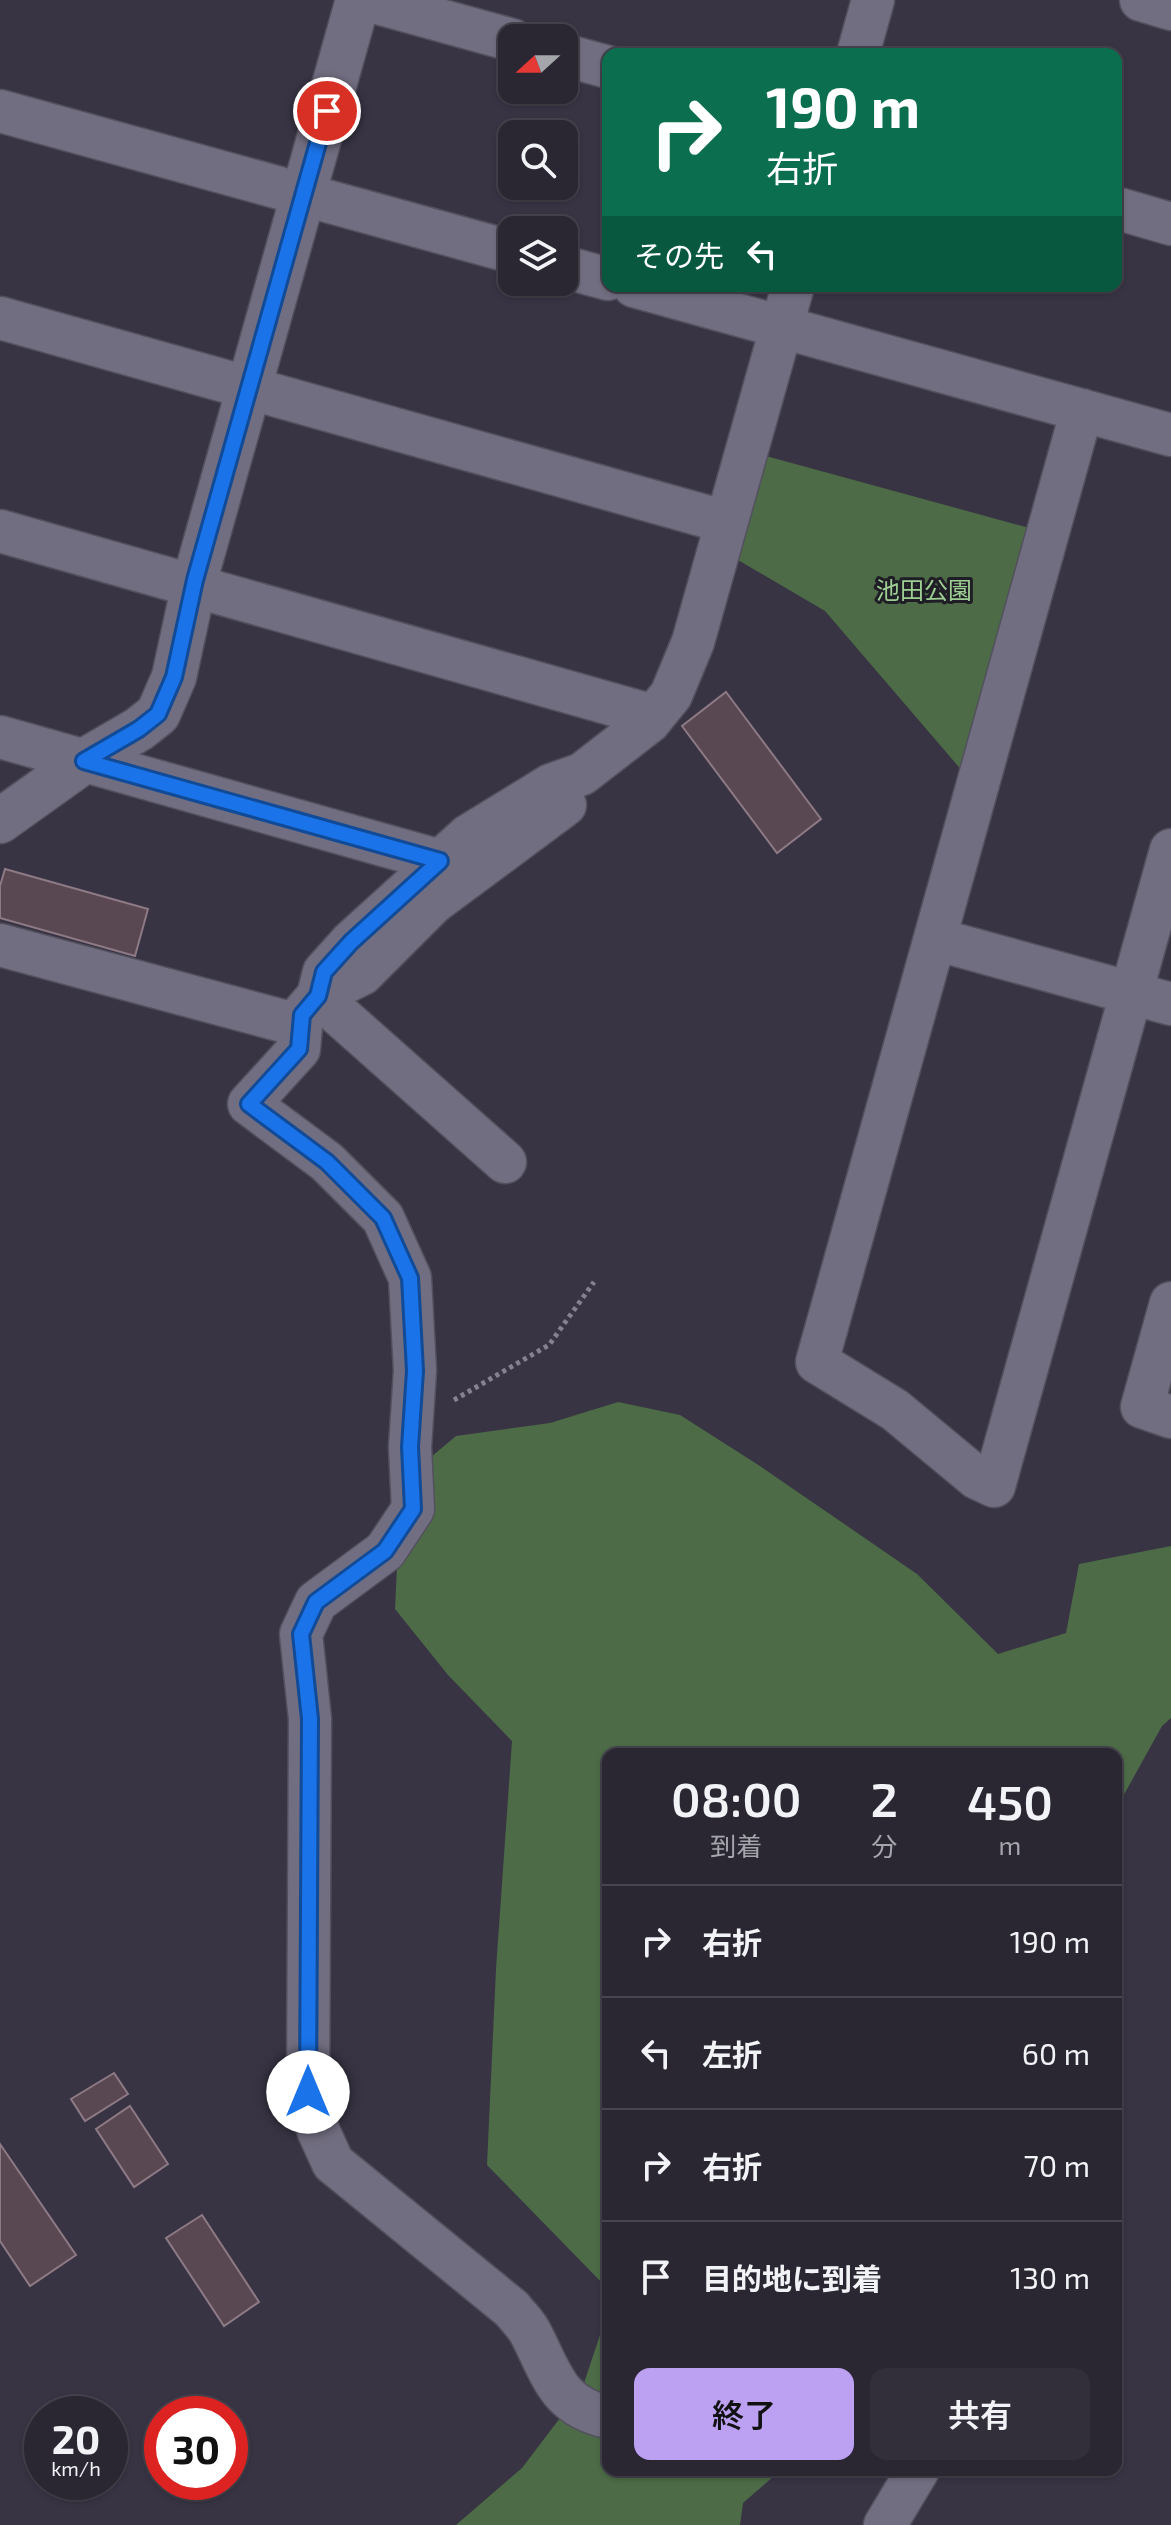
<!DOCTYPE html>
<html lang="ja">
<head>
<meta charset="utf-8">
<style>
  :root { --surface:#2a2733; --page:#322f3b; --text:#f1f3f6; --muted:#a5a5ac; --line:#46444e; --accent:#bca0f2 }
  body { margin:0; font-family:"Exo 2","Noto Sans JP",sans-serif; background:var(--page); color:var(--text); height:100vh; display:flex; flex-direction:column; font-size:30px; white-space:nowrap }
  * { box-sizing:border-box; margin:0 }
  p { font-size:26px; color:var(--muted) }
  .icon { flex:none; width:44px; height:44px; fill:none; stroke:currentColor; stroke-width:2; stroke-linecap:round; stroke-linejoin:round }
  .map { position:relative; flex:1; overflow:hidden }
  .drawer { position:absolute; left:602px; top:1748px; width:520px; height:728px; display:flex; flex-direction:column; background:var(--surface); border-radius:16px; box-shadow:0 2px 6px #0004,0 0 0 2px var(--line) }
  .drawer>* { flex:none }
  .top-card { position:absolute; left:602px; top:48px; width:520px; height:244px; border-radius:16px; box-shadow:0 2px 6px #0004,0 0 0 2px var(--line); background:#0b6e4f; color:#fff; overflow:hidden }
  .needle { width:52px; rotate:249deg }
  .buttons { position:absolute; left:498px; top:24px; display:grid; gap:16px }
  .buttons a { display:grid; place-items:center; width:80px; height:80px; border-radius:16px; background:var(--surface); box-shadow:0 2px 6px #0004,0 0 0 2px var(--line); font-size:40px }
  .speed { position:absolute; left:24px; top:2396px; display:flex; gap:16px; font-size:40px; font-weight:700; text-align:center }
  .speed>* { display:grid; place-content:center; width:104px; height:104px; border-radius:50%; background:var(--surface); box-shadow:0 2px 6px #0004,0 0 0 2px var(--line); line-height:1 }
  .speed small { font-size:20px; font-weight:400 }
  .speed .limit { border:12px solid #d22; background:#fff; color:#111 }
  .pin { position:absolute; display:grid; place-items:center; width:68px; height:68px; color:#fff; margin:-34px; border:4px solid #fff; border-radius:50%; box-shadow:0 2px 8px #0007 }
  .me { position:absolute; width:88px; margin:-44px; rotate:0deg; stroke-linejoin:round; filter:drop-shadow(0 0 6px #0008) }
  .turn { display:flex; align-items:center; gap:28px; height:168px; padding:0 32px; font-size:36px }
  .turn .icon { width:104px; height:104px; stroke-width:2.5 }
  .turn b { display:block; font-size:56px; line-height:68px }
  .then { display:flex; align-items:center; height:76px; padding:0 32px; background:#0003; gap:16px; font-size:30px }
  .eta { display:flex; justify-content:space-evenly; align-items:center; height:136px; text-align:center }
  .eta b { font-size:48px; font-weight:600; line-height:56px }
  .primary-button { display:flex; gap:16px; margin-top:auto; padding:16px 32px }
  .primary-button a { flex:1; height:92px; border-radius:16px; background:var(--accent); color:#111; font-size:32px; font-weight:600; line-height:92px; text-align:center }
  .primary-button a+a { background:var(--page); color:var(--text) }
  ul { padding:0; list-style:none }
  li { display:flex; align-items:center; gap:24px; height:112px; padding:0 32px; border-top:2px solid var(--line) }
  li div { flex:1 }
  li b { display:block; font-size:30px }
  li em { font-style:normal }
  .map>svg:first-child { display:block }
</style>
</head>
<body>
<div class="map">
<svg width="1171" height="2525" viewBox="0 0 1171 2525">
  <rect width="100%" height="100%" fill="#383444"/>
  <!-- green -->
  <path fill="#4c6b46" d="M766 456 1033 529 964 773 825 611 738 560Z
    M618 1402 680 1415 760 1466 917 1574 998 1654 1066 1633 1079 1564 1171 1546V1718L1162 1726 1116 1809V1754H608V2289L487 2165 496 1969 512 1741 448 1675 395 1609 401 1482 456 1436 550 1423Z
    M608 2311V2470H781L743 2503 740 2525H456L522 2468 582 2389Z"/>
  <!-- building -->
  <path fill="#594752" stroke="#8d7a85" stroke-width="2" d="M726 692 821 819 777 853 682 726Z
    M5 869 148 909 135 956 0 918V886Z
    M114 2073 128 2094 85 2121 71 2099Z
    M130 2106 168 2164 134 2187 96 2129Z
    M0 2144 76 2255 30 2286 0 2241Z
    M202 2215 259 2302 224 2326 166 2238Z"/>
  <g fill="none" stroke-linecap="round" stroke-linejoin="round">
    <!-- street casing -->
    <g stroke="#53505e" stroke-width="45">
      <path id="street" d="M367 0 512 40
        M1141 0 1171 9
        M858 54 873 0
        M564 55 608 67
        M0 111 512 252
        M1116 208 1171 224
        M564 267 608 279
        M634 286 1171 435
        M0 318 726 522
        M1082 410 817 1362 895 1410 977 1478 994 1486 1171 850
        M0 531 653 716
        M0 737 440 861
        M935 939 1171 1004
        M0 945 294 1024 318 996 324 972 351 942 468 836 551 785 582 774 649 722 671 695 693 642 793 286
        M302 1015 299 1049 249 1104 327 1162 383 1218 410 1278 415 1371 410 1447 413 1509 385 1551 316 1602 301 1634 310 1719 308 2092 318 2130 333 2163 512 2309C518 2317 527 2325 531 2334 552 2374 557 2406 608 2417
        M505 1162 318 996 362 974 433 903 565 805
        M1171 1417 1142 1407 1171 1303
        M885 2525 918 2470"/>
    </g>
    <!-- secondary casing -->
    <g stroke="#53505e" stroke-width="47">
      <path id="secondary" d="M0 821 84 761 139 729 158 714 174 677 195 580 358 0"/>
    </g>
    <!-- path -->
    <path stroke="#85828f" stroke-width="5" stroke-dasharray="4 4" stroke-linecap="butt" d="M454 1400 549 1345 594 1282"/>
    <!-- street -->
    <use href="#street" stroke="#726e81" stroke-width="42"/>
    <!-- secondary -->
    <use href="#secondary" stroke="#726e81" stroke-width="44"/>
  </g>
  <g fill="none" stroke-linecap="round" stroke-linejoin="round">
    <!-- route casing -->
    <g stroke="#114b97" stroke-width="20">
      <path id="route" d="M308 2092 310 1719 301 1634 316 1602 385 1551 413 1509 410 1447 415 1371 410 1278 383 1218 327 1162 249 1104 299 1049 302 1015 318 996 324 972 351 942 440 861 84 761 139 729 158 714 174 677 195 580 327 111"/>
    </g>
    <!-- route -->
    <use href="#route" stroke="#1a73e8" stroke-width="14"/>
  </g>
  <g text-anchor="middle" stroke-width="6" stroke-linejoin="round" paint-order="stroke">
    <!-- park labels -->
    <g font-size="24" fill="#9dcf93" stroke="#1f1d25">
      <text x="924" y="599">池田公園</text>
    </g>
  </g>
</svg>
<div class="buttons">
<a><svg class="needle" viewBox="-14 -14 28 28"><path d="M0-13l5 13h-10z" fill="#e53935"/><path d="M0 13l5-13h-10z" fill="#a5a5ac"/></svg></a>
<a><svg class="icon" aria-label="search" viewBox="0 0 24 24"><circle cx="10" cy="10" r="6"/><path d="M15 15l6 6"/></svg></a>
<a><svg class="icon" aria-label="layers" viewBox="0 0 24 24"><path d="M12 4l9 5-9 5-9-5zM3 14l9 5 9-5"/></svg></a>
</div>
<div class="speed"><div>20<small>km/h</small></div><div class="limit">30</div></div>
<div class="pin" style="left:327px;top:111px;background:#d93025"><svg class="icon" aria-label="arrive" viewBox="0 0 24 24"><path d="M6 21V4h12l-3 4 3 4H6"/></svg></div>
<svg class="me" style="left:308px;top:2092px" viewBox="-20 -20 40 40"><circle r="19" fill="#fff"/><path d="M0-13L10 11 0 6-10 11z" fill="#1a73e8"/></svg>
<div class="top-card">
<div class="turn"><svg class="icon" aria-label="right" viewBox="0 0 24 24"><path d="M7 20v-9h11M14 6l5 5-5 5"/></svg><div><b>190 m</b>右折</div></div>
<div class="then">その先<svg class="icon" aria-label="left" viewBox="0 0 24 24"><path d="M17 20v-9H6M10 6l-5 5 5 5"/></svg></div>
</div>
<section class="drawer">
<div class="eta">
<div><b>08:00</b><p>到着</p></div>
<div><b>2</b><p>分</p></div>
<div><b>450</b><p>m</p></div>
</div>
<ul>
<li><svg class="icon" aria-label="right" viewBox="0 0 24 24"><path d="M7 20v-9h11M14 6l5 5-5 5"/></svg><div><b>右折</b></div><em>190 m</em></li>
<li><svg class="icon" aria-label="left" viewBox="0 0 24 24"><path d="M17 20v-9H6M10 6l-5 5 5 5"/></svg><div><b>左折</b></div><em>60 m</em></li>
<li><svg class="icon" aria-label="right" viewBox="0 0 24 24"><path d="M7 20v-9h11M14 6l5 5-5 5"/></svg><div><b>右折</b></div><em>70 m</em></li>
<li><svg class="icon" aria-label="arrive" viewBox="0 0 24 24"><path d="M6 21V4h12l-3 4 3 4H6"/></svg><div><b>目的地に到着</b></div><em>130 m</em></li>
</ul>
<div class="primary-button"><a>終了</a><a>共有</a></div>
</section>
</div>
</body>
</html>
